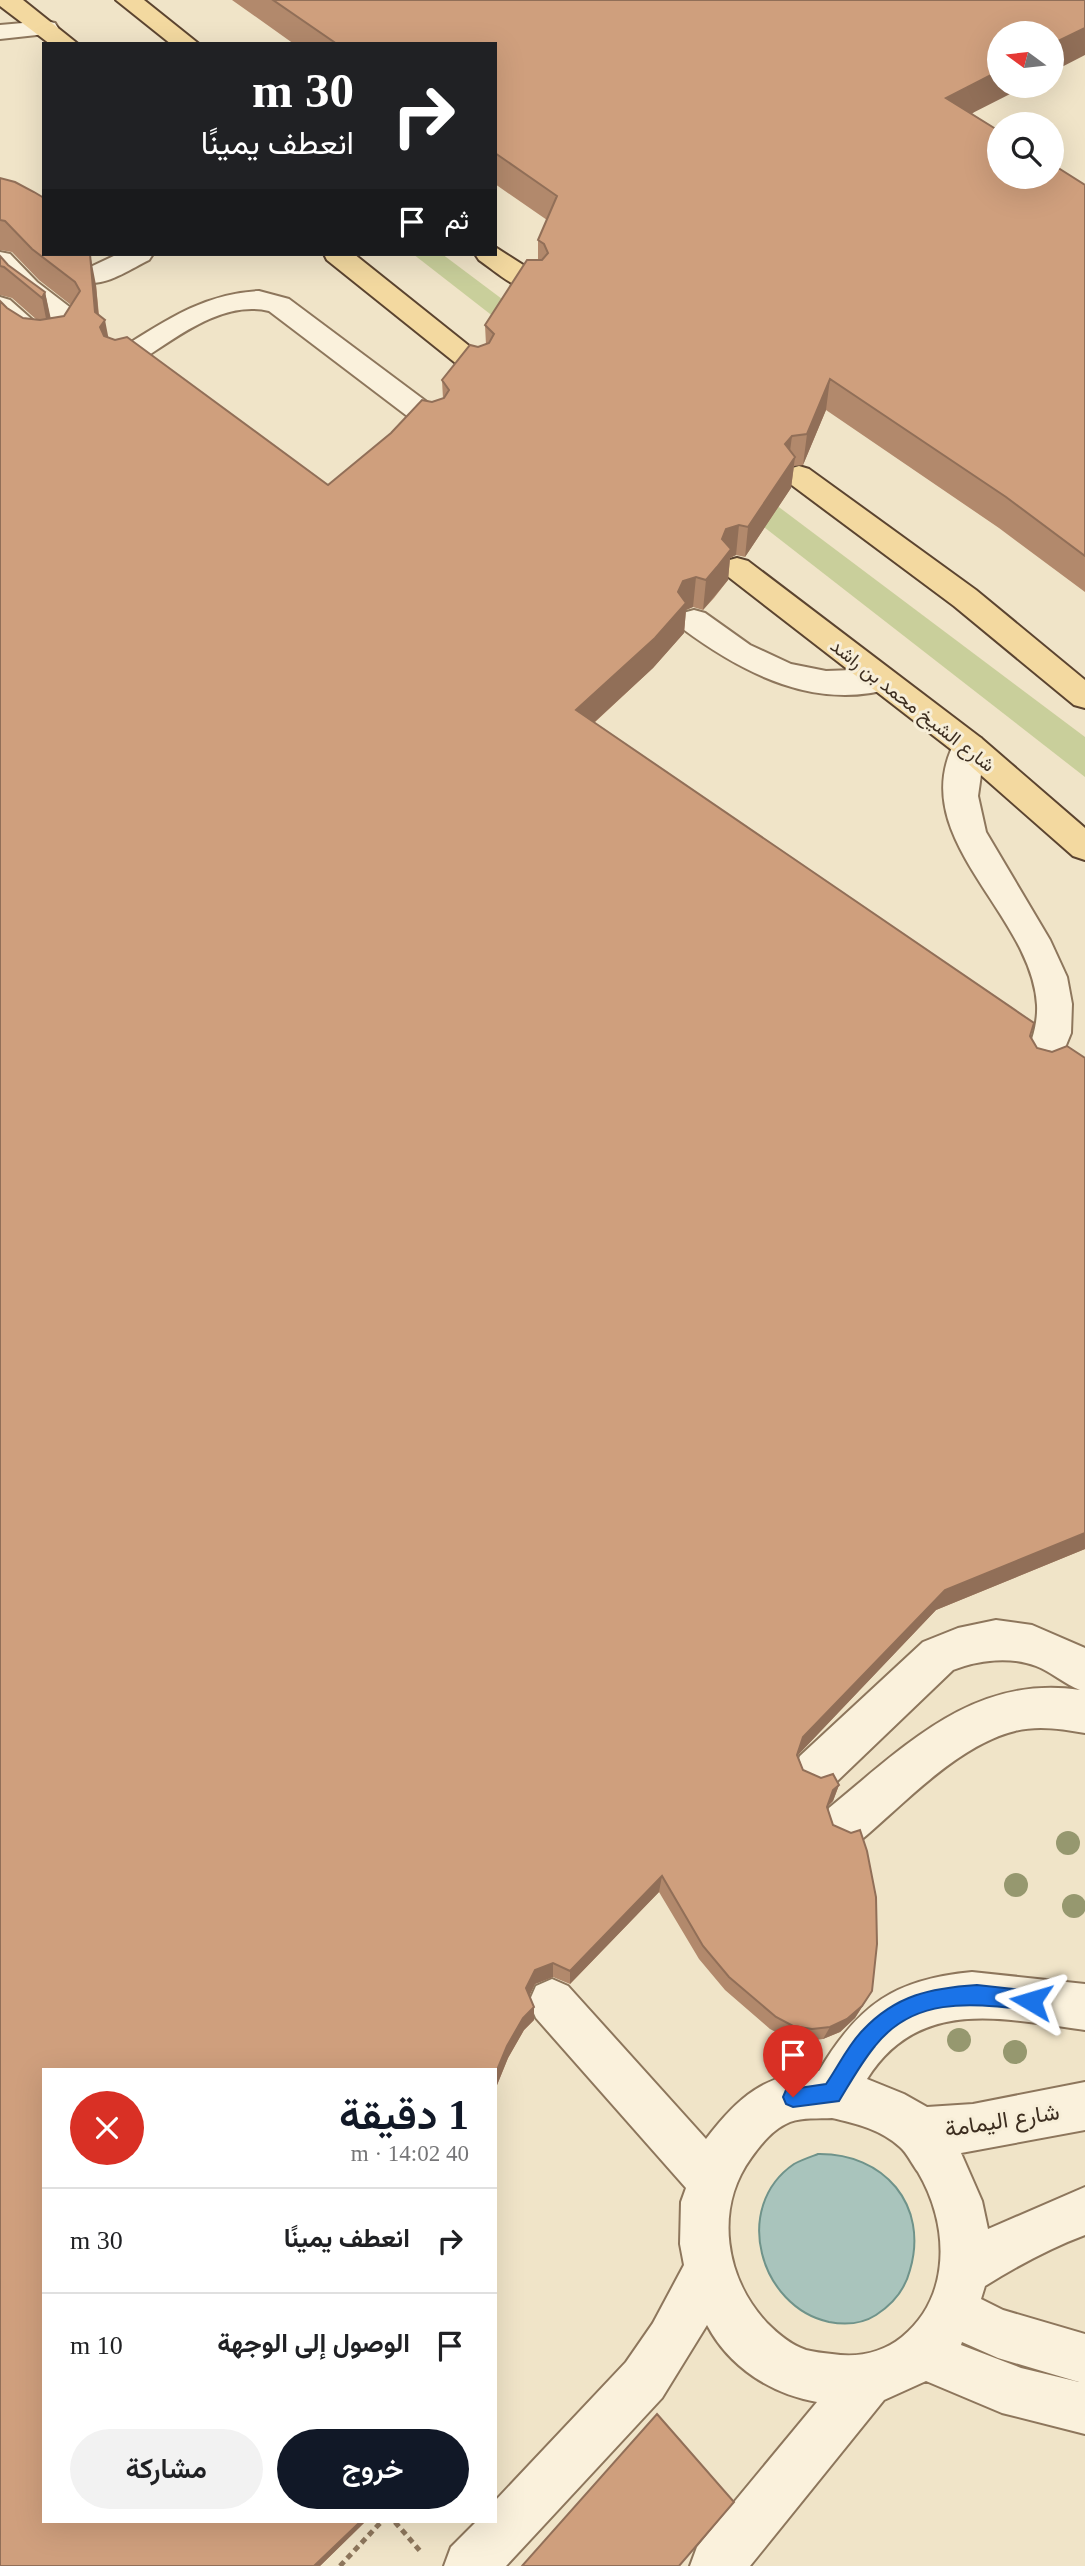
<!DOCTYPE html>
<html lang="ar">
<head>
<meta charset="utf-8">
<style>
  :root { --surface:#fff; --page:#f2f2f2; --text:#202124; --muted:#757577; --line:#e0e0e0; --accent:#111827 }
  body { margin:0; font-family:"Times New Roman",Vazirmatn,serif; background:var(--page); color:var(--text); direction:rtl; height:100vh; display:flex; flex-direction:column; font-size:26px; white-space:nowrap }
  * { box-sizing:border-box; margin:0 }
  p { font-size:23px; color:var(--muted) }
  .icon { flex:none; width:38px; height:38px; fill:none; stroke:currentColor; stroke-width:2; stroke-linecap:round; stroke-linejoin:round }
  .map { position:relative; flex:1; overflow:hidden; direction:ltr }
  .side { position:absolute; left:42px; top:2068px; width:455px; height:455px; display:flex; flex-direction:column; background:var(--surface); border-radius:0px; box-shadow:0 7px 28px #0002; direction:rtl }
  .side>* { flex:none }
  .top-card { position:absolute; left:42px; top:42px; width:455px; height:214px; border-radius:0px; box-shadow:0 7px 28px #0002; direction:rtl; background:#202124; color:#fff; overflow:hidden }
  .needle { width:46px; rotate:285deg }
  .controls { position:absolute; left:987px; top:21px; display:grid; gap:14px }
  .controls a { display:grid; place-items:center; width:77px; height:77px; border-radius:50%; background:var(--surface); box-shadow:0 7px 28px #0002; font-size:35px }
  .pin { position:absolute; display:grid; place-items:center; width:60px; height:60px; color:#fff; margin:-72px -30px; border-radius:50% 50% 50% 0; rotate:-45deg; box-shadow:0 0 7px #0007 }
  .pin .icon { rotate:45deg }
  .me { position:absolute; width:77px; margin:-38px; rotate:277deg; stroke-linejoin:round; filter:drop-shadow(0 0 5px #0008) }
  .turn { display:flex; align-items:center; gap:24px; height:147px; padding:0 28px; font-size:32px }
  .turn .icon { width:91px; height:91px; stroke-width:2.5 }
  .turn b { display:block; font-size:49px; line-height:60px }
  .then { display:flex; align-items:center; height:66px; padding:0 28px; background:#0003; gap:14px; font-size:26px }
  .round { display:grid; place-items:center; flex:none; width:74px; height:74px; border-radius:37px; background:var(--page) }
  .overview { display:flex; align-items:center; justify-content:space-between; height:119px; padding:0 28px }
  h1 { font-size:42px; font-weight:600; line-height:52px; color:var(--accent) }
  .action { display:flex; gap:14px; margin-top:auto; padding:14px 28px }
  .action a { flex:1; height:80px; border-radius:42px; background:var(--accent); color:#fff; font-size:28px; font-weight:600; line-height:80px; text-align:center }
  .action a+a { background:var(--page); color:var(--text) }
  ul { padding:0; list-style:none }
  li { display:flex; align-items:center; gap:21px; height:105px; padding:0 28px; border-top:2px solid var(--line) }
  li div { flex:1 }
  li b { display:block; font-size:26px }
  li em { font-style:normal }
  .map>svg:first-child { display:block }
</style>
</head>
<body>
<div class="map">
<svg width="1085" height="2566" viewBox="0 0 1085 2566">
  <rect width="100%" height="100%" fill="#f0e4c8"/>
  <!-- green -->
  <path fill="#c9cf9b" d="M413 254H442L1085 737V777Z"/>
  <!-- water -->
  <path fill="#a9c4bc" stroke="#6f938a" stroke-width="2" d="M818 2154C884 2153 929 2205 910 2270 905 2290 893 2304 876 2315 862 2324 845 2325 829 2322 760 2307 731 2207 794 2164 801 2160 810 2157 818 2154Z"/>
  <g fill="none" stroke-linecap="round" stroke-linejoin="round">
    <!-- minor casing -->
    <g stroke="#8d765c" stroke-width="4">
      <path id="minor" d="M46 21 55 23 58 28 55 33 0 39V25Z
        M0 252 10 254 37 282 80 315 84 321 70 345C34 354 25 347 0 322V297L10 300 46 332H50L55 323 17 294 0 276Z
        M118 254H153L149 260C130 269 106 287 84 282L80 276 84 270Z
        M259 291 289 299 443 414 448 421 443 428 433 430 423 428 269 311C220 299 171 342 132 366L122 369 112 366 108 360 112 354C159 325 202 293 259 291Z
        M694 610 705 613 750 645 791 664 826 671 882 669 893 672 898 680 893 688C816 711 744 674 683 629L678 621 683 613Z
        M969 734 981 738 985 746 978 796 986 832 1050 940 1067 977 1072 1004 1071 1033 1055 1072 1042 1076 1029 1072 1024 1062C1031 1043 1038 1025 1037 1005 1032 912 901 836 957 738Z
        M996 1620 1032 1625 1085 1648V1733C1062 1729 1038 1725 1015 1731 958 1745 905 1803 861 1840L845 1846 829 1840 823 1824 829 1808C905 1746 974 1674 1080 1690 1064 1684 1052 1672 1036 1666 1010 1656 978 1660 953 1670L832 1786 816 1792 800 1786 794 1771 800 1756 923 1642 958 1628Z
        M972 1972 1085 1984V2030C1003 2019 919 1996 867 2079L904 2094 927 2107 973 2104 1085 2082V2130L961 2153 982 2201 988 2229 1085 2187V2235C1050 2248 1017 2266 985 2286L981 2299 1003 2310 1085 2334V2434L1002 2413 926 2381 884 2400 750 2566H690L697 2547 817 2402C771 2394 729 2367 707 2325L662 2398 506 2566H444L451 2547 476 2522H495V2501L626 2362 653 2323 684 2265 680 2244 681 2202 686 2188 536 2018 529 2002 536 1986 552 1979 568 1986 706 2139C737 2098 765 2073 819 2071 858 2005 895 1979 972 1972ZM832 2118C857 2124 880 2129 900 2147 907 2153 912 2164 918 2172 949 2224 952 2296 902 2337 882 2353 857 2358 832 2354 823 2353 814 2352 806 2350 791 2345 778 2334 767 2323 725 2278 714 2209 751 2158 761 2144 773 2129 790 2122 803 2117 819 2119 832 2118ZM962 2342 998 2358 1079 2382 1021 2368 961 2345Z"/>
    </g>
    <!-- major casing -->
    <g stroke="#5b4430" stroke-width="4">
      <path id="major" d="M0 0H23L78 44H50L0 6Z
        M116 0H144L199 44H171Z
        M495 247 542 277 546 283 542 289C519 295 497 272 479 260L475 254H495Z
        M324 254H354L488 361 492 367 488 373 478 376 468 373 327 260Z
        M799 466 809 469 976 590 1085 680V708L1074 705 954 606 789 483 784 476 789 469Z
        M737 558 748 561 981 738 1085 828V860L1073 856 957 754 726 575 722 568 726 561Z"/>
    </g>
    <!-- path -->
    <path stroke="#8d765c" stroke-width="5" stroke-dasharray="6 4.5" stroke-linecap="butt" d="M395 2522 421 2552
      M340 2566 381 2522"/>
    <!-- minor -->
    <use href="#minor" fill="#faf1dc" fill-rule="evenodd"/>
    <!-- major -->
    <use href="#major" fill="#f3d9a0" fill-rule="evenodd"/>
  </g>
  <!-- trees -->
  <g fill="#96986f">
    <circle cx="1068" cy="1843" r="12"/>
    <circle cx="1016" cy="1885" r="12"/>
    <circle cx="1074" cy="1906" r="12"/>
    <circle cx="959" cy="2040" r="12"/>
    <circle cx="1015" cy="2052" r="12"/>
  </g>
  <!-- wall -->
  <path fill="#b2896c" d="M232 0H1085L972 114 1085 185V592L999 528 826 410 803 465 794 466 791 488 745 557 736 555 730 558 728 580 714 598 703 610 693 607 686 610 684 633 653 668 594 723 1030 1036 1037 1048 1085 1058V1549L936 1610 798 1755 803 1770 839 1785 833 1801 827 1807 864 2004 855 2018 840 2032 823 2039 806 2041 787 2038 770 2029 725 1990 699 1959 659 1892 570 1984 553 1977 535 1984 529 1996 534 2020 524 2030 508 2058 495 2090V2070L365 2522 320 2566H0L7 308 23 318 37 320 12 298 0 295V256L8 265 45 292 50 318 64 316 71 305 39 280 12 252 0 250V178L96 285 99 315 108 338 328 485 432 402 443 399 442 380 478 347 486 345 485 325 538 260V240L547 220 495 184V44H294Z"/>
  <!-- shaded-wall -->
  <path fill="#916f58" d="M1085 28V55L1052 72V44Z
    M999 71V86H1026L941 129 946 98Z
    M90 254 96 285 101 344 95 312Z
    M45 292 52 324 48 329 42 298Z
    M105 320 111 351 100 327Z
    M830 379 826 410 803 465 807 434Z
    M792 436 788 466 785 444Z
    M795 457 791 488 745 557 748 527Z
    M739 525 736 555 730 558 728 580 703 610 706 580 726 529Z
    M696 577 693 607 686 610 684 633 653 668 575 740 576 710 678 592 683 581Z
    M1085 1533V1549L936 1610 798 1755 792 1772 803 1737 945 1590Z
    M839 1785 833 1801 827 1807 833 1790Z
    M662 1876 659 1892 570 1984V1971Z
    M553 1963V1977L535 1984 527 2001 526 1988 535 1970Z
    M872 1991 855 2018 840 2032 823 2039 830 2027Z
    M534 2007V2020L524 2030 508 2058 495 2090V2075L507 2046 523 2018Z
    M360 2522H365L320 2566H314Z"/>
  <!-- building -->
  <path fill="#cf9f7d" stroke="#916f58" stroke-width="2" d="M273 0H1085V28L1052 44V33H999V71L946 98 999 131V177H1052V164L1085 185V556L1006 497 830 379 807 434 792 436 785 444 795 457 748 527 739 525 726 529 722 539 731 549 717 567 706 580 696 577 683 581 678 592 686 603 655 638 576 710 1034 1023 1030 1036 1037 1048 1052 1052 1067 1046 1085 1058V1533L945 1590 803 1737 797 1755 803 1770 821 1778 833 1774 839 1785 833 1790 827 1807 833 1825 851 1833 860 1830 867 1851 876 1897 877 1944 872 1991 862 2006 847 2019 830 2027 812 2029 793 2026 776 2017 729 1977 703 1946 662 1876 570 1971 553 1963 535 1970 526 1988 534 2007 523 2018 507 2046 495 2075V2070H44V2522H360L314 2566H0V301L7 308 23 318 40 320 64 316 80 291 75 282 32 249 5 221 0 220V178L15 182 34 192 44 198V254H90L95 312 105 320 100 327 104 336 115 340 127 337 328 485 391 433 422 400 432 402 444 398 449 390 442 380 470 345 478 347 489 343 494 334 485 325 527 260H542L548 253 544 244 538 240 557 196 495 153V44H337Z
    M0 256 8 265 45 292 42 298 4 267 0 266Z
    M657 2414 734 2502 679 2566H522Z"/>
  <!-- route -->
  <path fill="#1a73e8" stroke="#114b97" stroke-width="2" d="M977 1985 1031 1991 1038 1994 1040 2001 1038 2008 1031 2010C974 2004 915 1995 875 2046 861 2063 850 2083 839 2101L793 2107 786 2104 783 2097 786 2090 826 2084C838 2067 848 2045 863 2030 896 1995 931 1988 977 1985Z"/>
  <g text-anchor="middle" stroke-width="6" stroke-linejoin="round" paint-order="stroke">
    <!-- street labels -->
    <g font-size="19" fill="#3d2e20" stroke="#f7eed8">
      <text transform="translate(913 705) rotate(38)" y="7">شارع الشيخ محمد بن راشد</text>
    </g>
    <!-- near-street labels -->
    <g font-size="23" fill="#3d2e20" stroke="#f7eed8">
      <text transform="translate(1002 2120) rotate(-9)" y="8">شارع اليمامة</text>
    </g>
  </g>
</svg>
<div class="controls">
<a><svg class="needle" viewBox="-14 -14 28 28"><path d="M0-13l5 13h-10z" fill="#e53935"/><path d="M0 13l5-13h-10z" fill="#757577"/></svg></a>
<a><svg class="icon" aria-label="search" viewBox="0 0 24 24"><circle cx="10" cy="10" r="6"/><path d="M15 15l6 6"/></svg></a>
</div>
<div class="pin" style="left:793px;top:2097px;background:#d93025"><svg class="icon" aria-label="arrive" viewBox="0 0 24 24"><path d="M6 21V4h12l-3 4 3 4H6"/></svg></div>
<svg class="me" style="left:1031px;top:2001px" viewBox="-20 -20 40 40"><path d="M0-17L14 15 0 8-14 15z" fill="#1a73e8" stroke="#fff" stroke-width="4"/></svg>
<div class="top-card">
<div class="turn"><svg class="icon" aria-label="right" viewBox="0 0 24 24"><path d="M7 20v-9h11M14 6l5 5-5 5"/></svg><div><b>30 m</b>انعطف يمينًا</div></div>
<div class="then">ثم<svg class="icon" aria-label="arrive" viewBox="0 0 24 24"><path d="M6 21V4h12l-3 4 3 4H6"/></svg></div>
</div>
<section class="side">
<div class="overview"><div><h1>1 دقيقة</h1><p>40 m · 14:02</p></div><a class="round" style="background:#d93025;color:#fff"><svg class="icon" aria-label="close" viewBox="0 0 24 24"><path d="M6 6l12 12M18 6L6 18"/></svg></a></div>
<ul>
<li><svg class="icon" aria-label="right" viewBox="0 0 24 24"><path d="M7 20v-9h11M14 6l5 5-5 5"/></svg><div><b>انعطف يمينًا</b></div><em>30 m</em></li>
<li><svg class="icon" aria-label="arrive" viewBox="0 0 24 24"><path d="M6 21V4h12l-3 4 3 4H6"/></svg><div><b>الوصول إلى الوجهة</b></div><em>10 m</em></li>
</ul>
<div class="action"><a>خروج</a><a>مشاركة</a></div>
</section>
</div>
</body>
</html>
